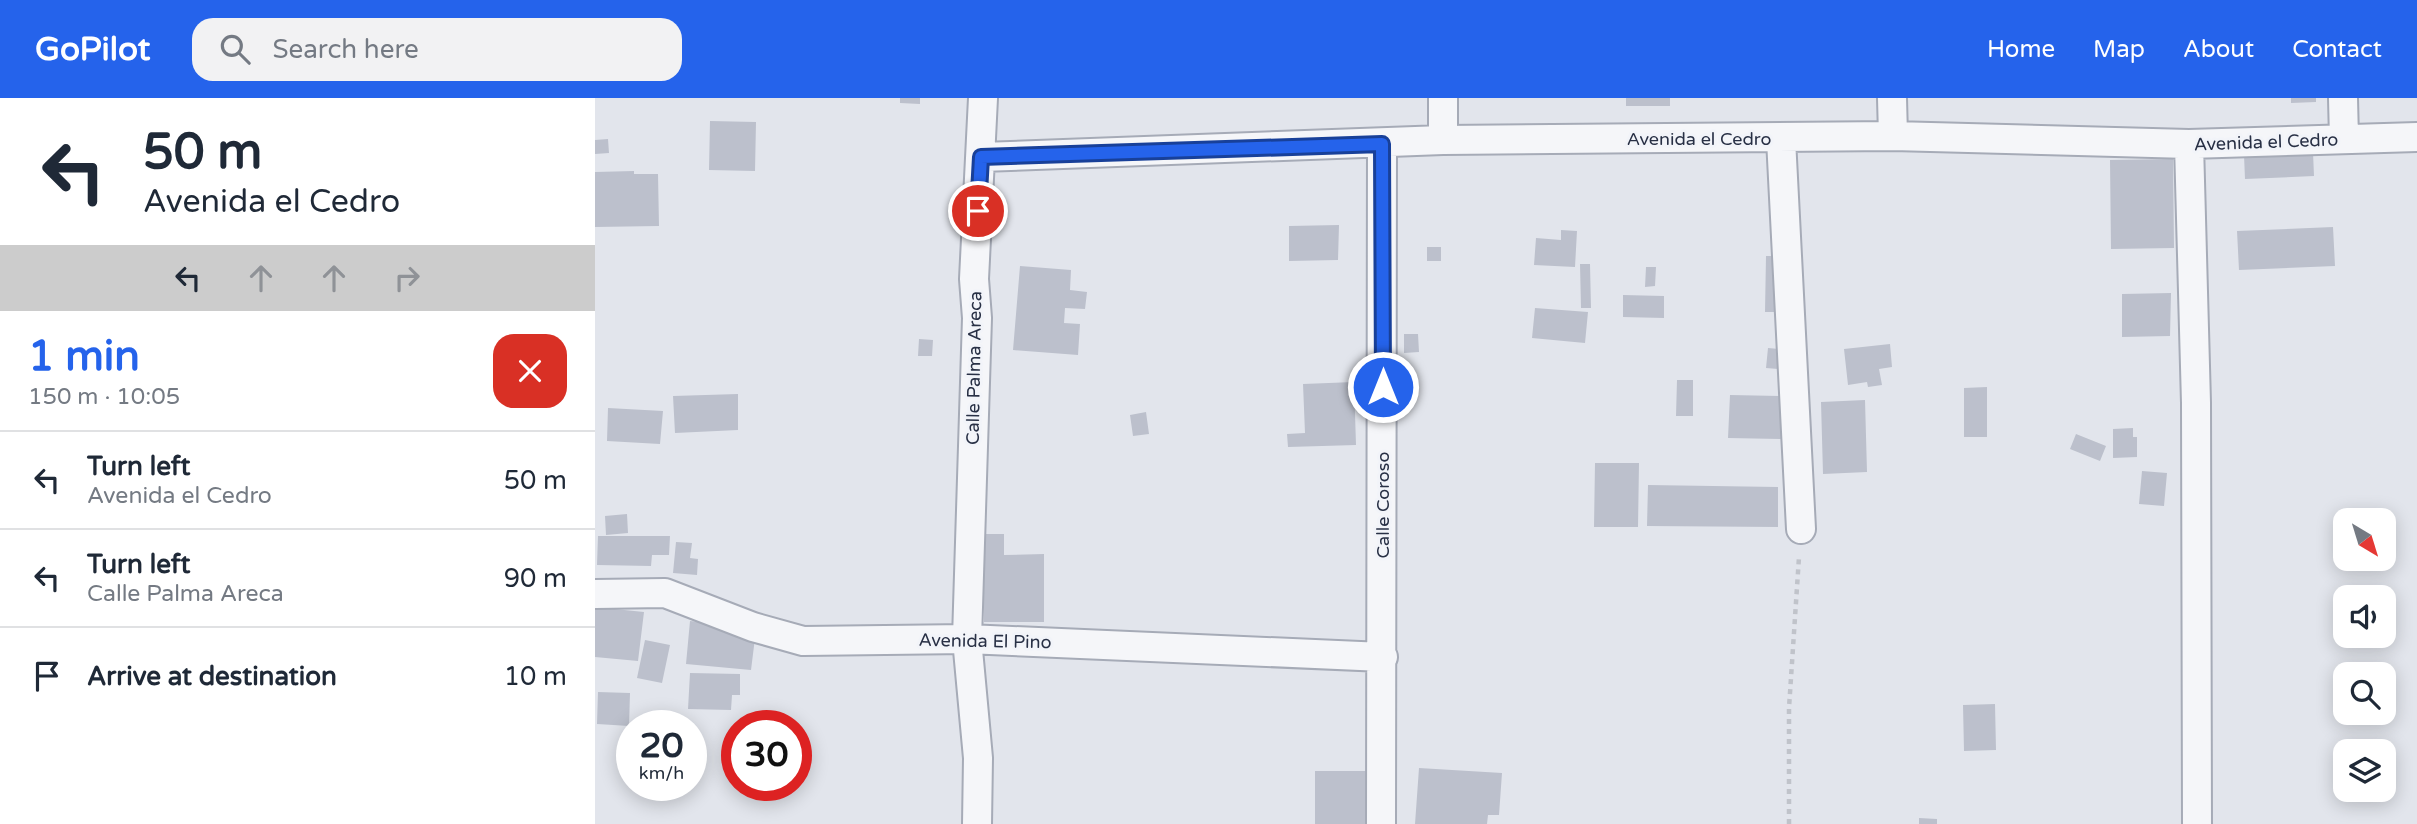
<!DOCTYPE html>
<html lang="en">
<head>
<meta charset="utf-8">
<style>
  :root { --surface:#fff; --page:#f2f2f3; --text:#1f2937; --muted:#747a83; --line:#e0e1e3; --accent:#2563eb }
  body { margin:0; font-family:"Varela Round",sans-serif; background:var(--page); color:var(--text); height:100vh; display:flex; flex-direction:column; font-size:26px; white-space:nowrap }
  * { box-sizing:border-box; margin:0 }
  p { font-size:23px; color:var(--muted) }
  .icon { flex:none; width:38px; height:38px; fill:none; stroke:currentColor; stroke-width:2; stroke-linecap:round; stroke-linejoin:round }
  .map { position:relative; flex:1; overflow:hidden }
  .sheet { display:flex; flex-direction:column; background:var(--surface); width:595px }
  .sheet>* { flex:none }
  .top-card { background:#fff; color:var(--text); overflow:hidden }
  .needle { width:46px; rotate:142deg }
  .fabs { position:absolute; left:1738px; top:410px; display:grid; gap:14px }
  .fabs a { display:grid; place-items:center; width:63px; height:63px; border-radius:14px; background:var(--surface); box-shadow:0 4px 18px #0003; font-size:35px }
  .speed { position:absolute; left:21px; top:612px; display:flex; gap:14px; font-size:35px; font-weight:700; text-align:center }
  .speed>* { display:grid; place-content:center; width:91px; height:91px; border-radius:50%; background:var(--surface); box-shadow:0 4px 18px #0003; line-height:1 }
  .speed small { font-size:18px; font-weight:400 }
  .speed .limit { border:10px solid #d22; background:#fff; color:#111 }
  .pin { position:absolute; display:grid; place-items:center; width:60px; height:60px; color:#fff; margin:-30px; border:4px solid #fff; border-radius:50%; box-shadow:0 2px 7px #0007 }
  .me { position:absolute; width:77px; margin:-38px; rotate:0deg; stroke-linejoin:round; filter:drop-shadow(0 0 5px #0008) }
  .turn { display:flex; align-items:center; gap:24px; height:147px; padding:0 28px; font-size:32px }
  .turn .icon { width:91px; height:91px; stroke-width:2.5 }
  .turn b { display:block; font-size:49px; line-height:60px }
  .lanes { display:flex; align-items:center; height:66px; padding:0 28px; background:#0003; justify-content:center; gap:35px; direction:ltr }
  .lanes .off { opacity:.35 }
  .round { display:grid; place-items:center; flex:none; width:74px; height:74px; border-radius:21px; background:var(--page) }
  .overview { display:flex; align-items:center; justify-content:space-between; height:119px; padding:0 28px }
  h1 { font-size:42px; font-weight:700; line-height:52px; color:var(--accent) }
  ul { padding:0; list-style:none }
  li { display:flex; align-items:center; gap:21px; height:98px; padding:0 28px; border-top:2px solid var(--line) }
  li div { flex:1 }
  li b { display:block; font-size:26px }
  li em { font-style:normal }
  header { display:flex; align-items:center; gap:42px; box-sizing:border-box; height:98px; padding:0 35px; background:var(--accent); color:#fff }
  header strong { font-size:33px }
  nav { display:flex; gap:38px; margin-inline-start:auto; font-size:24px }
  .search { width:490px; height:63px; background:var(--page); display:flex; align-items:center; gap:18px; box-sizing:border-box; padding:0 24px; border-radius:21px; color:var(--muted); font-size:26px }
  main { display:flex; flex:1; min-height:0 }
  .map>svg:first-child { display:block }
</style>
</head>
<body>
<header>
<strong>GoPilot</strong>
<div class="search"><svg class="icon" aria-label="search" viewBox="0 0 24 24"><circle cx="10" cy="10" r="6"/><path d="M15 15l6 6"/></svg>Search here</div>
<nav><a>Home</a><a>Map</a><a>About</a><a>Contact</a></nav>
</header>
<main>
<section class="sheet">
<div class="top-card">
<div class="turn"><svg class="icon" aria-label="left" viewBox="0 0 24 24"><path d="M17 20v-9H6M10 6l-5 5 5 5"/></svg><div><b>50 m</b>Avenida el Cedro</div></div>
<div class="lanes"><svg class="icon" aria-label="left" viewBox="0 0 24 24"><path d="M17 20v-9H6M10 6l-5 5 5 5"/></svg><svg class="icon off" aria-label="ahead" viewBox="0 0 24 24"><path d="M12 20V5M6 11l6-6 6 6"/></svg><svg class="icon off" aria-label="ahead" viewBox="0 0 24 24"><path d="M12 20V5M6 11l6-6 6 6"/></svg><svg class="icon off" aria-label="right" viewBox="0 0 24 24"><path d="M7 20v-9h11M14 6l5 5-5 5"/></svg></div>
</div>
<div class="overview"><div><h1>1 min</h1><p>150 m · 10:05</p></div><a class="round" style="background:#d93025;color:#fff"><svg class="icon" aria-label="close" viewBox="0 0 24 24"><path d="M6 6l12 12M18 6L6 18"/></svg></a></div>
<ul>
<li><svg class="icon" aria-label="left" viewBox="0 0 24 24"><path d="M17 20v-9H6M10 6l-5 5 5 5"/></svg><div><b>Turn left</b><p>Avenida el Cedro</p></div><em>50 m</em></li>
<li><svg class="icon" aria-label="left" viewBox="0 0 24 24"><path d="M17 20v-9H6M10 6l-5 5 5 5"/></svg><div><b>Turn left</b><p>Calle Palma Areca</p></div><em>90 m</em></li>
<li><svg class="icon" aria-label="arrive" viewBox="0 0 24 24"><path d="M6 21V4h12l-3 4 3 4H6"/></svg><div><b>Arrive at destination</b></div><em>10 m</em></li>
</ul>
</section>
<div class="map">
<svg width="1822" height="726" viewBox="0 0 1822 726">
  <rect width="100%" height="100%" fill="#e2e5ec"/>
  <!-- building -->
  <path fill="#bcc0cc" d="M305 0H325V6L305 5Z
    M1031 0H1075V8H1031Z
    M1696 0H1721V4L1696 5Z
    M115 23 161 24 160 73 114 72Z
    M13 41 14 55 0 56V42Z
    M1718 54 1719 78 1650 81 1649 57Z
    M1578 61 1579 150 1516 151 1515 62Z
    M39 73V76H63L64 128 0 129V74Z
    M744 127 743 162 694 163V128Z
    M1738 129 1740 168 1644 172 1642 133Z
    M966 132 982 133 980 169 939 167 941 140 966 142Z
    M832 149H846V163H832Z
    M1171 158H1180L1179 214H1170Z
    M985 166H995L996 210H986Z
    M425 168 476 172 475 192 492 194 490 211 470 210 469 225 485 226 483 257 418 252Z
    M1051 169H1061L1060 188 1050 189Z
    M1576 195 1575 238 1527 239V196Z
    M1028 197 1069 198V220L1028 219Z
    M940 210 993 214 990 245 937 240Z
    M809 236H823L824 254 809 255Z
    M324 241 338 242 337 258H323Z
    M1295 246 1297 269 1284 271 1287 287 1273 289 1272 284 1253 287 1249 251Z
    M1173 250 1184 251 1183 271 1171 270Z
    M1082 282H1098V318H1081Z
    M759 284 761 347 693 349 692 336 710 335 708 286Z
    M1392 289V339H1369V290Z
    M143 296V332L80 335 78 298Z
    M1135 297 1190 298 1188 341 1133 340Z
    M1270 302 1272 374 1228 376 1226 304Z
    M13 310 68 313 65 346 12 343Z
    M551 314 554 336 538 338 535 317Z
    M1538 330V339H1542V359L1518 360V331Z
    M1481 336 1511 348 1505 363 1475 351Z
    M1000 365H1044L1043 429H999Z
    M1547 373 1572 375 1569 408 1544 406Z
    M1053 387 1183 389V429L1052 428Z
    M32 416 33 435 11 437 10 418Z
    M389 436H409V457L449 456V524H389Z
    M3 438H75L74 457H57L56 468 2 467Z
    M81 444 97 445 95 460 103 461 102 477 78 475Z
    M0 509 49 514 43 563 0 559Z
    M95 523 145 528 160 540 156 572 91 566Z
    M50 542 75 547 67 585 42 580Z
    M95 575 145 576V597H137L136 612 93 611Z
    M3 594 35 595 34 628 2 626Z
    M1400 606 1401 652 1369 653 1368 607Z
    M824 670 907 675 904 717H893L892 726H820Z
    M720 673H775V726H720Z
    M1324 720 1342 721V726H1324Z"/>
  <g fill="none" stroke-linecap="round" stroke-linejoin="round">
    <!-- minor casing -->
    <g stroke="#a6abb7" stroke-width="32">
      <path id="minor" d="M1297 0 1298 38
        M1748 0 1749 41
        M1186 41 1206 431
        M848 42V0
        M1594 46 1601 305 1602 726
        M386 59 848 42 1298 38 1594 46 1822 39
        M0 496 70 495 158 529 208 543 372 541 788 559
        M382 726 383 660 372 541 382 220 379 181 388 0
        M786 726 787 46"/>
    </g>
    <!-- path -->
    <path stroke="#c0c3ca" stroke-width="4.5" stroke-dasharray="5 5" stroke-linecap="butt" d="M1194 726V610L1204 459"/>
    <!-- minor -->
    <use href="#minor" stroke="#f5f6f9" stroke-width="28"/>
  </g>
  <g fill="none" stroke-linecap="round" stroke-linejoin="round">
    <!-- route casing -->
    <g stroke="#184099" stroke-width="18">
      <path id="route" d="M383 113 386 59 787 46 788 289"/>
    </g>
    <!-- route -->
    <use href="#route" stroke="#2563eb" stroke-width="12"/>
  </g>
  <g text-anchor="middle" stroke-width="6" stroke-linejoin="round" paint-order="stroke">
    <!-- street labels -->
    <g font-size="18" fill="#283045" stroke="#f2f4f9">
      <text x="1104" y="47">Avenida el Cedro</text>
      <text transform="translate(1671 44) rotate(-2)" y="6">Avenida el Cedro</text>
      <text transform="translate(379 270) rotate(-89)" y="6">Calle Palma Areca</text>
      <text transform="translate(788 407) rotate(-90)" y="6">Calle Coroso</text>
      <text transform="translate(390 543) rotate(1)" y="6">Avenida El Pino</text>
    </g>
  </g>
</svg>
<div class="fabs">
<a><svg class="needle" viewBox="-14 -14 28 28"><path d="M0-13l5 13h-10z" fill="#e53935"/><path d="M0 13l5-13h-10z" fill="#747a83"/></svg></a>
<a><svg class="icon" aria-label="sound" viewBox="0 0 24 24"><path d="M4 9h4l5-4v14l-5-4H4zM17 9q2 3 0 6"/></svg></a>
<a><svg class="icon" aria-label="search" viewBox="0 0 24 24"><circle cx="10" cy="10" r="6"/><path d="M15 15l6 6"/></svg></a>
<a><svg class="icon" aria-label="layers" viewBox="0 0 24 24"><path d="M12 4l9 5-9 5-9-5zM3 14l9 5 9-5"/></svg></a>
</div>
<div class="speed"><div>20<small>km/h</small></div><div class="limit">30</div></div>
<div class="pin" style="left:383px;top:113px;background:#d93025"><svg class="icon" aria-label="arrive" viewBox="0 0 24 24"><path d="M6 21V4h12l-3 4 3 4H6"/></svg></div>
<svg class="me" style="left:788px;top:289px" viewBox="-20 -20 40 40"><circle r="17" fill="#2563eb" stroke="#fff" stroke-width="3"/><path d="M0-11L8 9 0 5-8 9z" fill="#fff"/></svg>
</div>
</main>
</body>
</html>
